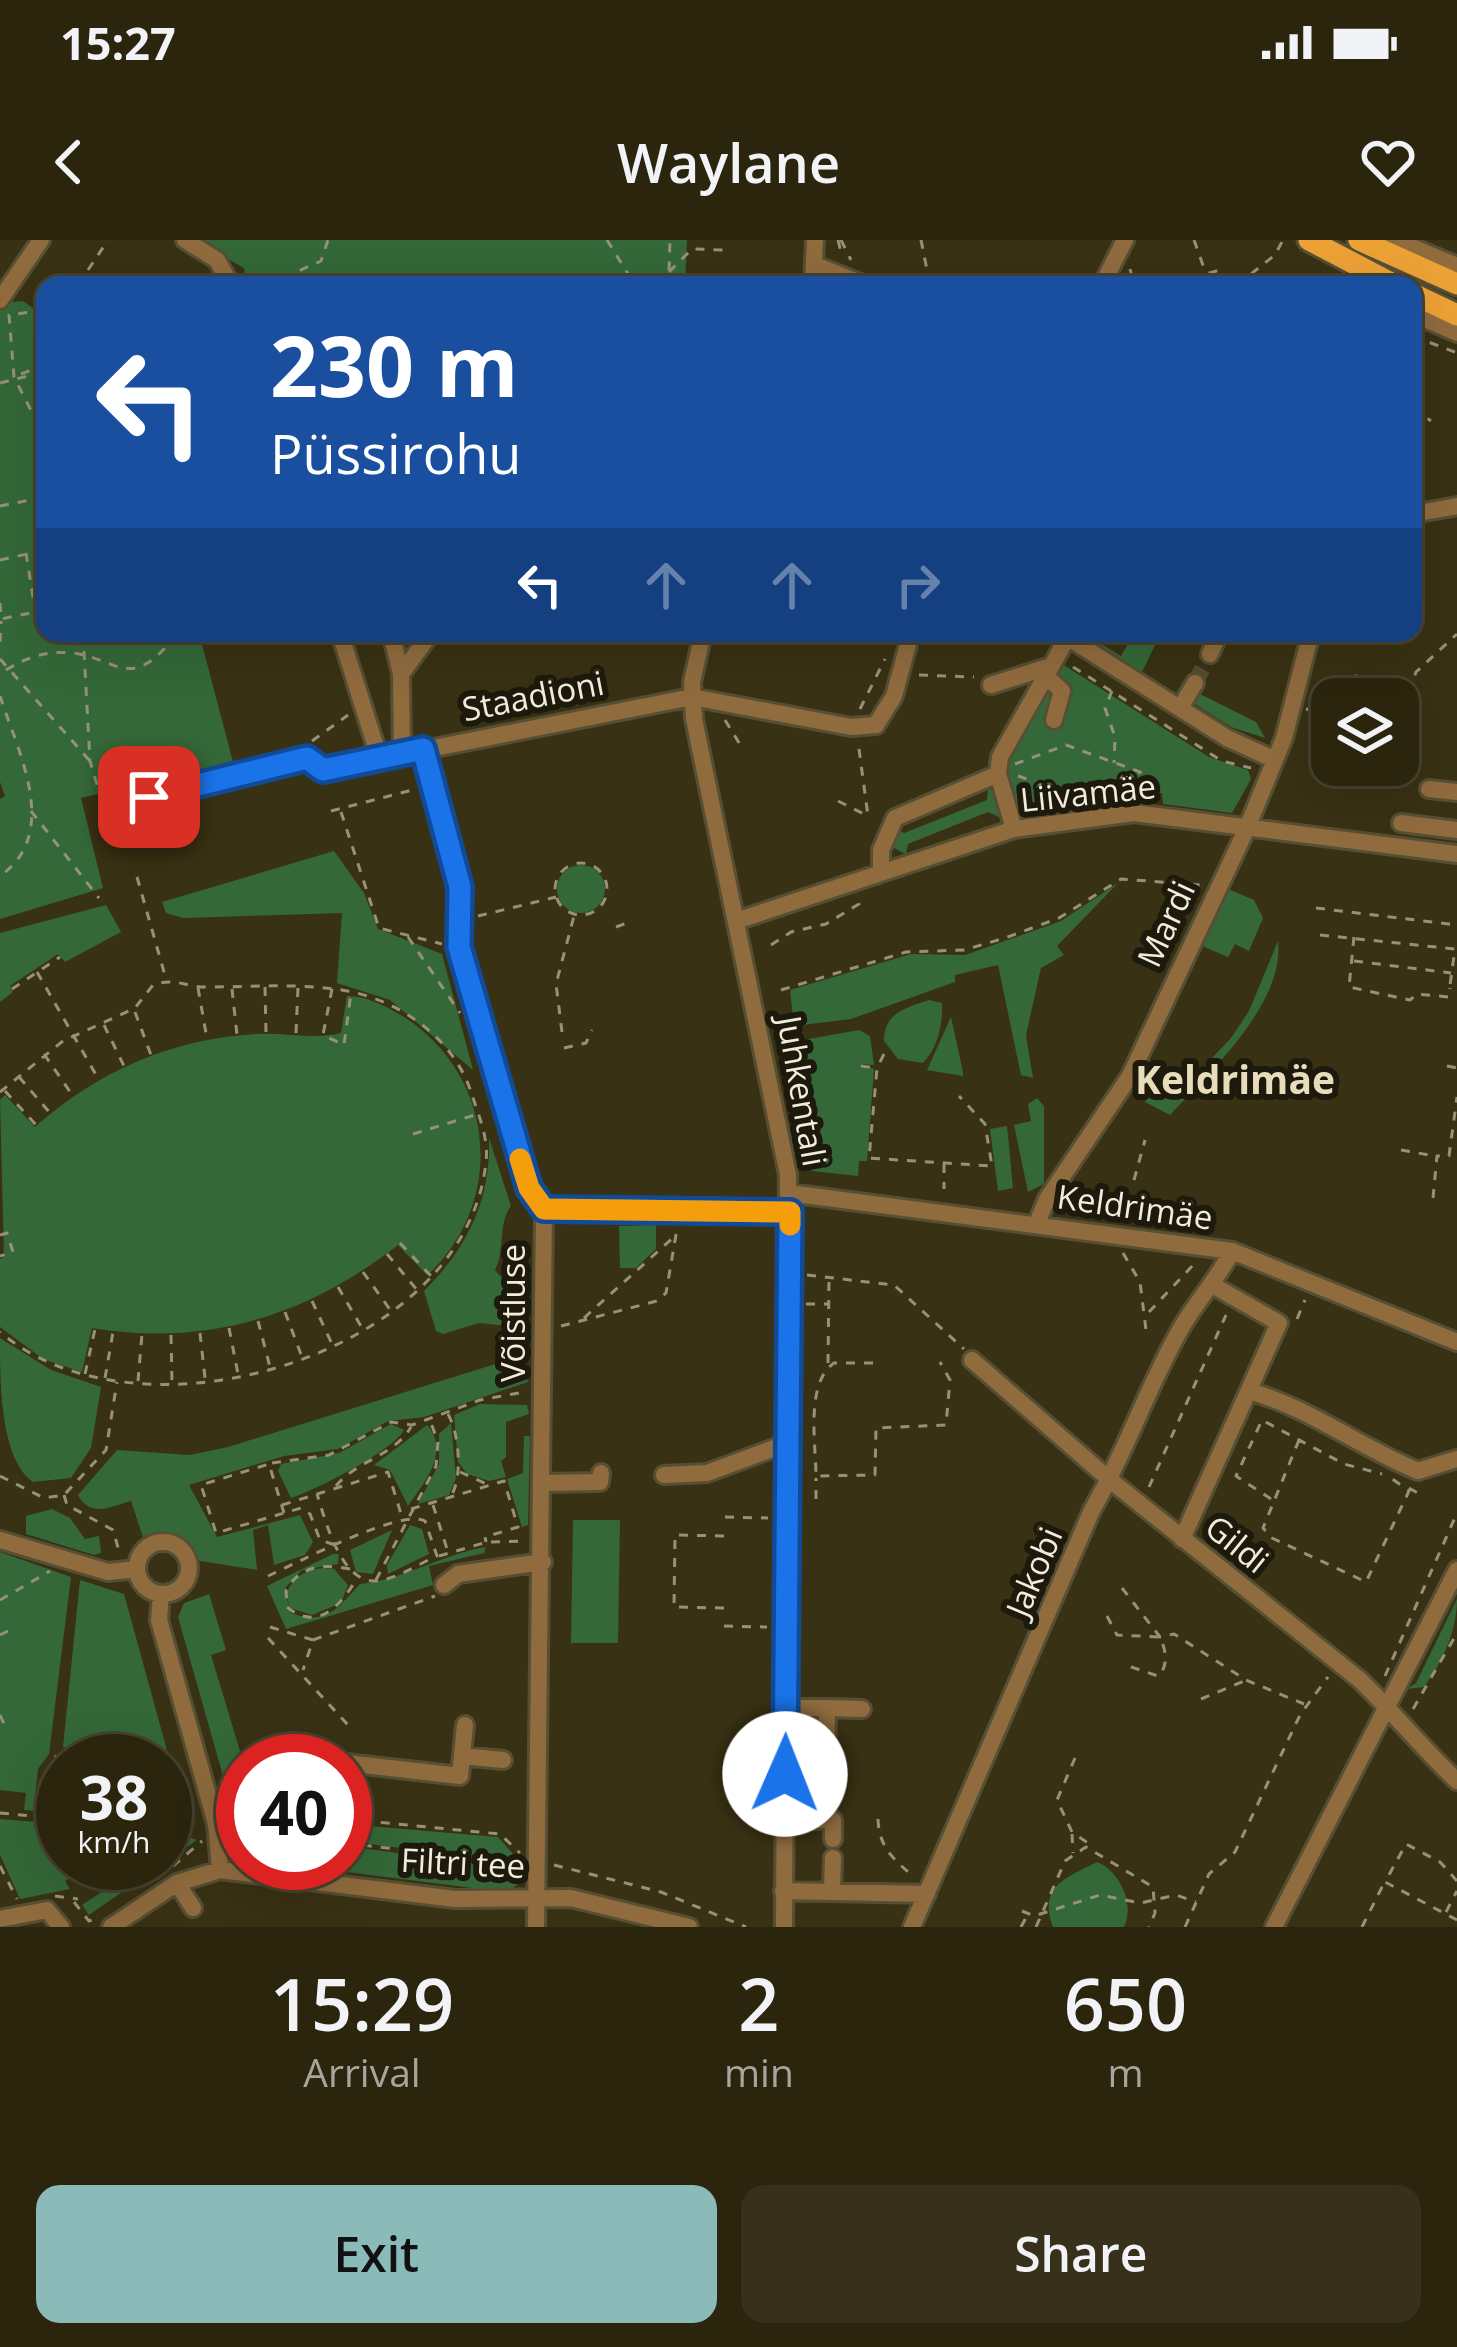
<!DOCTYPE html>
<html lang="en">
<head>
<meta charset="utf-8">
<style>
  :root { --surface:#2b250e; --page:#37311c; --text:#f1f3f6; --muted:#a6a59e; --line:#47422e; --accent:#8bbbb9 }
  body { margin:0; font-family:"Open Sans",sans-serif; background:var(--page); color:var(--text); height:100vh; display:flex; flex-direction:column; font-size:45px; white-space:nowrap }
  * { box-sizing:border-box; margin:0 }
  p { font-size:39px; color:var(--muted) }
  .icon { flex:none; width:66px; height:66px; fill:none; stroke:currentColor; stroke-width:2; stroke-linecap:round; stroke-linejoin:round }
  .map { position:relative; height:1687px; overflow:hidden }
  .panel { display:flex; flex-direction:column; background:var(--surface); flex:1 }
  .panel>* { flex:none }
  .banner { position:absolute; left:36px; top:36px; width:1386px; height:366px; border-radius:24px; box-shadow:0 12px 48px #0002,0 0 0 3px var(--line); background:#1a4fa0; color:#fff; overflow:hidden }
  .fabs { position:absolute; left:1311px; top:438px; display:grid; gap:24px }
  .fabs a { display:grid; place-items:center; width:108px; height:108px; border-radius:24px; background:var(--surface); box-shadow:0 12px 48px #0002,0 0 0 3px var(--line); font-size:60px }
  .speed { position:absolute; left:36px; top:1494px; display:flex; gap:24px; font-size:60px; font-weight:700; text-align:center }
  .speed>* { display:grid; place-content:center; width:156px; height:156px; border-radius:50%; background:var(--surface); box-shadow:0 12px 48px #0002,0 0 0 3px var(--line); line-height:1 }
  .speed small { font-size:30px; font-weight:400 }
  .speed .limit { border:18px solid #d22; background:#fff; color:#111 }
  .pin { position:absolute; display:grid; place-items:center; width:102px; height:102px; color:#fff; margin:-51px; border-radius:24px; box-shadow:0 6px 18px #0006 }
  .me { position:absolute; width:132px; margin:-66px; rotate:1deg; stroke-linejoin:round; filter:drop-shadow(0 0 9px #0008) }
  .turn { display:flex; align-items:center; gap:42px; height:252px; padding:0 36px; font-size:54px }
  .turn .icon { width:156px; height:156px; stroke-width:2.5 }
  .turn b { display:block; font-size:84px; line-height:102px }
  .lanes { display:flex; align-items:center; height:114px; padding:0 36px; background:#0003; justify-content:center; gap:60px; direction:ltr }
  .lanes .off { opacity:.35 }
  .eta { display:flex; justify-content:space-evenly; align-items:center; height:204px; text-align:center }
  .eta b { font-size:72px; font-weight:600; line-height:84px }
  .button { display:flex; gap:24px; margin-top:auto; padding:24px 36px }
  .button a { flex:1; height:138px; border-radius:24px; background:var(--accent); color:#111; font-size:48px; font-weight:600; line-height:138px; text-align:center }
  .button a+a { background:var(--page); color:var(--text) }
  .status { display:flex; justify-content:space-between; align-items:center; height:84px; padding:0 60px; background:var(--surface); direction:ltr }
  .status svg { height:33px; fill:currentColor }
  header { display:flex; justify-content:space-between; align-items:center; height:156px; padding:0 36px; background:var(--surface); font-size:54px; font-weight:600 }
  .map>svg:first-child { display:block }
</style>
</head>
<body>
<div class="status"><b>15:27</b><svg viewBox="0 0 49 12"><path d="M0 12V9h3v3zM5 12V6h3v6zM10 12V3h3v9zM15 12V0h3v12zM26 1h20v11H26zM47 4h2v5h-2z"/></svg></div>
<header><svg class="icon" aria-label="back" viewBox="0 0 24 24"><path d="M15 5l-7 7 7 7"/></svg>Waylane<svg class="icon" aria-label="heart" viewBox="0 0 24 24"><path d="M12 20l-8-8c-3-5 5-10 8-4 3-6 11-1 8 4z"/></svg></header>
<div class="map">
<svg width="1457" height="1687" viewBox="0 0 1457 1687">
  <rect width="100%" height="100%" fill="#393113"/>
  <!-- green -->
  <path fill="#346838" d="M194 0H687L685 45H247L244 28Z
    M23 61 45 77V393H199L233 522 81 558 103 648 0 679V559L5 556 0 542V71L3 63Z
    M1083 393 1121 416 1134 393H1161L1141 434 1088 402Z
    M1062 424 1209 517 1248 530 1251 539 1232 573 1163 564 1162 553 1095 557 1094 567 1019 571 1005 527 1049 446 1056 456 1046 478 1060 481 1068 448 1057 433Z
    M1196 452 1256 482 1265 498 1231 487 1192 462Z
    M988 548 997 554 999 577 988 572 908 604 906 614 892 607 895 587 904 593 987 560Z
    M334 611 364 653 378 689 442 714 473 830 390 760 337 743 342 673 183 678 166 673 162 662Z
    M557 649a24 24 0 1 1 48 0a24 24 0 1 1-48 0Z
    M1118 643 1057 706 1064 715 1041 728 1026 795 1033 838 1021 835 998 725 955 735V742L851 779 794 786 790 750 911 714 965 715 1061 681Z
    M1226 648 1254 660 1263 678 1249 711 1235 704 1228 717 1200 705Z
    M106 665 121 692 65 722 58 714 10 746 13 752 0 762V693Z
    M1278 701C1285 763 1210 832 1170 875L1145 862 1154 844 1177 855 1231 798 1249 771Z
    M347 756C366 755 395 770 413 783 495 844 504 959 431 1032L427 1035 398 1005C307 1076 207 1107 92 1088L82 1132 43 1119 0 1087V1019L4 1017 0 860 5 855 35 887C96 832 174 798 257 794 284 792 316 800 341 793Z
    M929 760 942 763C943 783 938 808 923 823L898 819 884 801C884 773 905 768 929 760Z
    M951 777 963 832V836L927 830Z
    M859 790 870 796 874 825 861 824 874 829 867 921H859L858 936 812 931 808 862 801 860 792 802Z
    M1037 858 1044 866V944L1028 952 1014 885 1031 881 1028 864Z
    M1007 886 1013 948 998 951 990 889Z
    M489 898 511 966C497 985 506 1008 495 1030 511 1049 528 1061 507 1086L479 1083 443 1094 436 1091 424 1051C467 1008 491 960 489 898Z
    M804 971 799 1356V984Z
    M656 985V1009L636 1028H620L619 986Z
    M0 1098 51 1130 101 1147 91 1208 71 1238 33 1242C0 1218 0 1143 0 1098Z
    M521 1116 528 1142 424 1177 388 1181 338 1209 284 1216 189 1245 217 1297 300 1275 313 1302 305 1315 274 1325 268 1285 253 1290 257 1330 200 1321 176 1296 144 1300 131 1261C111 1266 91 1279 78 1255L117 1210 190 1215 228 1207Z
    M480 1164 527 1165 529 1174 506 1182V1217L501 1221 506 1237 489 1241 467 1234 458 1222 454 1175Z
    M451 1183 456 1238 449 1255 418 1264 439 1224V1194Z
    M391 1184 404 1190C393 1211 316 1250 291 1258L278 1231 281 1224 339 1213Z
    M427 1185C451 1211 424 1243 408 1266L390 1230 374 1225Z
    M524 1196H530L528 1285 522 1287 507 1239 523 1233Z
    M52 1269 70 1278 85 1299 99 1296 101 1313 94 1315 26 1294V1276Z
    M573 1280H620L618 1403H571Z
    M410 1285 422 1289 429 1314 388 1334 387 1325Z
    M392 1290 373 1334 356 1332 350 1310Z
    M486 1307 484 1313 429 1326 433 1345 286 1389 267 1346 333 1314H339L338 1324 302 1330 284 1349 291 1373C327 1387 339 1366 360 1344 403 1340 442 1314 486 1307Z
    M0 1312 71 1337 49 1514 38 1529 35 1556 51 1559 50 1572 24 1570 26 1553 0 1550Z
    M334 1329 348 1345 341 1363 312 1375 290 1368 286 1354C295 1333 313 1326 334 1329Z
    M80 1340 124 1354 176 1543 165 1521 63 1507Z
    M209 1354 226 1410 211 1415 243 1521V1576L235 1551 227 1550 178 1377 184 1363Z
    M1457 1359C1457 1391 1443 1421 1424 1447L1407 1449 1416 1443Z
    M0 1579 63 1584V1623H93L65 1641 70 1649 20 1659 0 1615Z
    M345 1584 498 1597 521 1623 345 1601Z
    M177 1594 197 1600 89 1675 82 1665 146 1623H165V1610Z
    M345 1606 528 1630 527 1637 513 1648 481 1649 275 1623H345Z
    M1097 1622C1120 1631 1135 1664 1124 1687H1053C1037 1646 1068 1637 1097 1622Z"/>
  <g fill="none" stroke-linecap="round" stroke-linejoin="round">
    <!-- minor-tunnel -->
    <path stroke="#554d31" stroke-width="16" stroke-dasharray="16 8" stroke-linecap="butt" d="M1195 443 1210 414"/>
    <!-- minor casing -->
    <g stroke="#564f33" stroke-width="22">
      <path id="minor" d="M185 0 217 20 231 45
        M1377 9 1395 0 1457 26
        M815 25 865 45
        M813 45 815 0
        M1102 45 1125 0
        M0 60 41 0
        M1413 74 1457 93
        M1413 274 1457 266
        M340 393 379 517
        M391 393 401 434 402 513
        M703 393 692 442 694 479 788 935 784 1687
        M1209 393 1217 398 1210 414
        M1067 397 1227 498 1275 520
        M401 434 431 393
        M1046 436 1062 451 1054 480
        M991 445 1051 426
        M1180 468 1195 443
        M423 509 460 647 459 707 529 948 544 969 536 1687
        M1429 549 1457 552
        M110 569 307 518 323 530 692 457 851 487 876 485 894 456 911 393
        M1401 583 1457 590
        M1014 589 998 534 1000 517 1070 393
        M881 633V610L895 578 998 534
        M736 681 1014 589 1134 573 1457 614
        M789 953 1232 1011 1457 1102
        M544 969 790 972
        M1037 983 1047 959 1130 836 1247 588 1284 498 1311 393
        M972 1120 1110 1240 1360 1440C1394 1473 1422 1508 1457 1541
        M1249 1151C1310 1168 1359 1207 1418 1231L1457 1219
        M664 1235 707 1233 788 1203
        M543 1243 600 1242 601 1233
        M1182 1299 1279 1083 1214 1046
        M0 1300 108 1332 137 1329
        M137 1328a26 26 0 1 1 52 0a26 26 0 1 1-52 0Z
        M444 1345 458 1334 543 1322
        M161 1354 159 1380 216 1584 220 1630
        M786 1468H827L825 1580
        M827 1468 862 1469
        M462 1516 503 1520
        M346 1523 460 1536 465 1485
        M784 1580H833V1599
        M177 1643 193 1668
        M783 1651 927 1654
        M832 1652 833 1618
        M0 1679 47 1670 61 1687
        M111 1687 177 1643 220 1630 455 1659 571 1658 689 1687
        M912 1687 1092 1270C1126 1212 1147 1148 1180 1090 1195 1063 1217 1040 1232 1011
        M1274 1687 1457 1330"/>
    </g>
    <!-- major casing -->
    <g stroke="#564f33" stroke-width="27">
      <path id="major" d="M1309 0 1395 45
        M1359 0 1457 44
        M1413 54 1457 75"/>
    </g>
    <!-- path -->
    <path stroke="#979179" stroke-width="3" stroke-dasharray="9 9" stroke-linecap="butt" d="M607 0 635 45
      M838 0 842 17
      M841 0 851 20
      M921 0 930 45
      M1194 0 1210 45
      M1130 29 1134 45
      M669 32 692 9 726 10
      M248 40 268 45
      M1174 43 1220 30
      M78 45 108 0
      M267 45 321 21 328 0
      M659 45 669 32 670 0
      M1004 45V43
      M1237 45 1275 15 1283 0
      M45 70 9 75 14 137 45 198
      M1413 96 1457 113
      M21 134 45 125
      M0 143 32 135 45 141
      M1413 168 1431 181
      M0 266 45 257
      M26 313 35 370
      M0 320 45 310
      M0 363 1 379 35 372 45 363
      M83 393 90 521 101 558
      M0 402 1 381
      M0 419 90 521
      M1073 427 1222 521 1251 528
      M6 430C29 416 51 409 79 414 113 420 130 446 164 409L166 393
      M919 435 974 437
      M1112 451 1105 468 1115 497 1114 523
      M0 456C17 510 62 593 0 636
      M1351 459 1355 436 1412 444 1416 432 1457 394
      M860 469 885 419
      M1306 469 1332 474
      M725 480 741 506
      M312 501 348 475
      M859 509 868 576
      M1015 524 1066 505 1143 533 1158 556
      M1339 526V525
      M1405 531 1412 445
      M1018 536 1071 554 1139 533
      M838 561 868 576
      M31 571 99 658
      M331 571 416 549
      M341 572 379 688 442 704
      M555 649a26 26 0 1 1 52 0a26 26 0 1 1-52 0Z
      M137 637 166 739
      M1316 668 1457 685
      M478 676 556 657
      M616 687 632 681
      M1320 695 1455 709 1450 745 1457 746
      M408 697 460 773
      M1354 697 1349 747 1410 760 1417 754 1449 757 1450 748
      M771 705 791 692 826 684 859 664 857 657
      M1354 721 1451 733
      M37 732 99 840
      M265 747 266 793
      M198 748 207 799
      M12 749 60 717
      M232 749 237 795
      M332 749 323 795 344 805 351 753
      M781 750 906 712 964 710 1005 698 1059 678 1121 639 1201 645
      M135 772 151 815
      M104 785 124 826
      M562 792 556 744 574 676
      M296 793 298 747
      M564 808 586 803 592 790
      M44 814 73 856
      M884 814 877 828 869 918 992 926 985 884 959 856
      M861 826 877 828
      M1447 826 1457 828
      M19 837 51 874
      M5 851 37 886
      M0 852 63 801 135 768 153 745C175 737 185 747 205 747 252 747 295 743 342 750 398 759 453 797 471 852 478 874 489 898 486 922 466 1116 139 1211 0 1092
      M413 894 478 874
      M1401 910 1435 916
      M944 924V949
      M1134 940 1145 900
      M1433 958 1437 916H1449L1457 857
      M0 995 7 993 13 1012 0 1016
      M400 1003 431 1036
      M1123 1013 1140 1042 1146 1090
      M387 1014 417 1050
      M363 1032 391 1071
      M807 1035 894 1045 964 1109
      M338 1047 362 1088
      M312 1061 332 1104
      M806 1064H829
      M285 1072 302 1117
      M1149 1072 1196 1022
      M584 1078 675 996
      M1297 1079 1305 1060
      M258 1081 270 1127
      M561 1086 657 1061 666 1053 677 989
      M229 1088 238 1134
      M200 1093 205 1138
      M171 1095 172 1142
      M828 1123 829 1037
      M873 1123H834C805 1143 816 1205 816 1236L875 1235 876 1188 946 1185 950 1140 940 1122
      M85 1134 95 1089
      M105 1138 113 1092
      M138 1141 142 1094
      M448 1174C459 1193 463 1237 451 1256
      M1299 1200 1263 1288 1272 1298 1366 1342 1409 1251 1391 1238
      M272 1223 329 1215 391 1182 412 1185 480 1160 524 1152
      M460 1232 489 1245
      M0 1236 44 1258 64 1255 106 1210 117 1142
      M336 1246C357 1220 393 1217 411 1187
      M1149 1247 1226 1075
      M1409 1248 1421 1255
      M64 1255 67 1265 113 1290 119 1311
      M816 1259V1238
      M1271 1259 1236 1236 1262 1180 1344 1224 1382 1234
      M282 1265 388 1232 402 1277
      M433 1265 448 1312
      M411 1269 504 1241 518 1287 485 1297 486 1302
      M284 1273 269 1224 201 1245 216 1293 301 1268 310 1274 320 1300 335 1305
      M725 1277 768 1278
      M439 1316 487 1302 524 1301
      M350 1329C323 1324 301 1325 286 1350L287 1367C318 1393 342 1364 357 1338
      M268 1336C297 1323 401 1268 425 1281L437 1316C418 1324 394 1341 373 1341 340 1340 325 1279 317 1254
      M376 1340 436 1226 438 1201 430 1181
      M1122 1348 1160 1397 1174 1394 1246 1440 1304 1464
      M0 1360 50 1331
      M724 1368 674 1367 675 1295 725 1296
      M1107 1376 1117 1395 1160 1397C1166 1410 1169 1426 1158 1436L1128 1426
      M724 1386 767 1387
      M270 1387 313 1400 303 1430
      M0 1395 14 1388
      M268 1398 348 1485
      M313 1400 435 1356
      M1385 1436 1457 1273
      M1201 1459 1244 1441
      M1413 1469 1457 1393
      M0 1475 5 1486 0 1488
      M1075 1518 1057 1560 1072 1592 1092 1606
      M345 1561 348 1577
      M0 1573 63 1579
      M53 1578 56 1515
      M345 1579 500 1594 520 1613
      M878 1579C879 1607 893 1619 913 1636
      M233 1580 243 1581
      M232 1584 243 1588
      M165 1587 199 1589
      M1072 1594 1073 1613
      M345 1603 521 1624
      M554 1625 661 1652 746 1687
      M0 1626 17 1659
      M173 1626 202 1601
      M1457 1641 1440 1622 1406 1604 1385 1642 1457 1680
      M55 1656 78 1659
      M74 1662 89 1681 95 1679
      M1022 1671 1034 1676 1100 1655 1141 1663 1176 1655 1196 1662
      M1446 1672 1457 1651
      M1021 1687 1028 1674
      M1036 1687 1065 1621 1086 1607 1153 1647 1155 1673 1149 1687
      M1185 1687 1209 1634 1235 1612 1300 1475 1328 1437
      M1362 1687 1384 1643"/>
    <!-- minor -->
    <use href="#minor" stroke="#906b3e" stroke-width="16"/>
    <!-- major -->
    <use href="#major" stroke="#eda236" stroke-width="21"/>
  </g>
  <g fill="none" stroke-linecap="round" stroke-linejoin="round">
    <!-- route casing -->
    <g stroke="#114b97" stroke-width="30">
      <path id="route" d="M149 557 307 518 323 530 423 509 460 647 459 707 529 948 544 969 790 972 785 1534"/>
    </g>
    <!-- route -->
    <use href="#route" stroke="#1a73e8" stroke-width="21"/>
    <!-- slow -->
    <path stroke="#f59e0b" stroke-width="21" d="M520 919 529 948 544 969 790 972V985"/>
  </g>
  <g text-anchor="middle" stroke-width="12" stroke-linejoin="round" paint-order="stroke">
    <!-- street labels -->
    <g font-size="33" fill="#f1eddb" stroke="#1d190d">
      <text transform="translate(533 456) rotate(-11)" y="12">Staadioni</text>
      <text transform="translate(1088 553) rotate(-6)" y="12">Liivamäe</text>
      <text transform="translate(1166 684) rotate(-65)" y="12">Mardi</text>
      <text transform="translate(802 851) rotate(80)" y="12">Juhkentali</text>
      <text transform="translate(1135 967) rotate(8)" y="12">Keldrimäe</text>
      <text transform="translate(513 1073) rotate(-90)" y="12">Võistluse</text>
      <text transform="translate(1237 1304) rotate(39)" y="12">Gildi</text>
      <text transform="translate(1034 1332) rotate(-67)" y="12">Jakobi</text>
      <text transform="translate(463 1623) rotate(3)" y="12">Filtri tee</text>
    </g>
    <!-- quarter labels -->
    <g font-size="39" font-weight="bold" fill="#e7ddbb" stroke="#1d190d">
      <text x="1235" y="854">Keldrimäe</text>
    </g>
  </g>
</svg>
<div class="fabs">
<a><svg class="icon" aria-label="layers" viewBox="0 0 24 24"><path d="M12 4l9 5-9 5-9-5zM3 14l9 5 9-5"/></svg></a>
</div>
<div class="speed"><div>38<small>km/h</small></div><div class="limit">40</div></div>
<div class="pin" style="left:149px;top:557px;background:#d93025"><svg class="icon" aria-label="arrive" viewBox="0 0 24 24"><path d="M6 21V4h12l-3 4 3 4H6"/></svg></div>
<svg class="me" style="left:785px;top:1534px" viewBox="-20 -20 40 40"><circle r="19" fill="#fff"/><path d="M0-13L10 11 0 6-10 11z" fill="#1a73e8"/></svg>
<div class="banner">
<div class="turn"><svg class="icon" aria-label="left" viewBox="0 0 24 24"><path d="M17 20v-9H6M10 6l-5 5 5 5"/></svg><div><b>230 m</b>Püssirohu</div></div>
<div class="lanes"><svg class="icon" aria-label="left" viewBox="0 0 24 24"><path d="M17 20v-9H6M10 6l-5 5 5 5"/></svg><svg class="icon off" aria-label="ahead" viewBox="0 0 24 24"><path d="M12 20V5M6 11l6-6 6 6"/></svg><svg class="icon off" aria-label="ahead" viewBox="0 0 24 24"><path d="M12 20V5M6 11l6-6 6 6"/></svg><svg class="icon off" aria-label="right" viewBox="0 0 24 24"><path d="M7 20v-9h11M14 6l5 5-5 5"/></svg></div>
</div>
</div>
<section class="panel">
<div class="eta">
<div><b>15:29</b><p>Arrival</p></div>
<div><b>2</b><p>min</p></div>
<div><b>650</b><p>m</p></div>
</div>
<div class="button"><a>Exit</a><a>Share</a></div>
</section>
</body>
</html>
